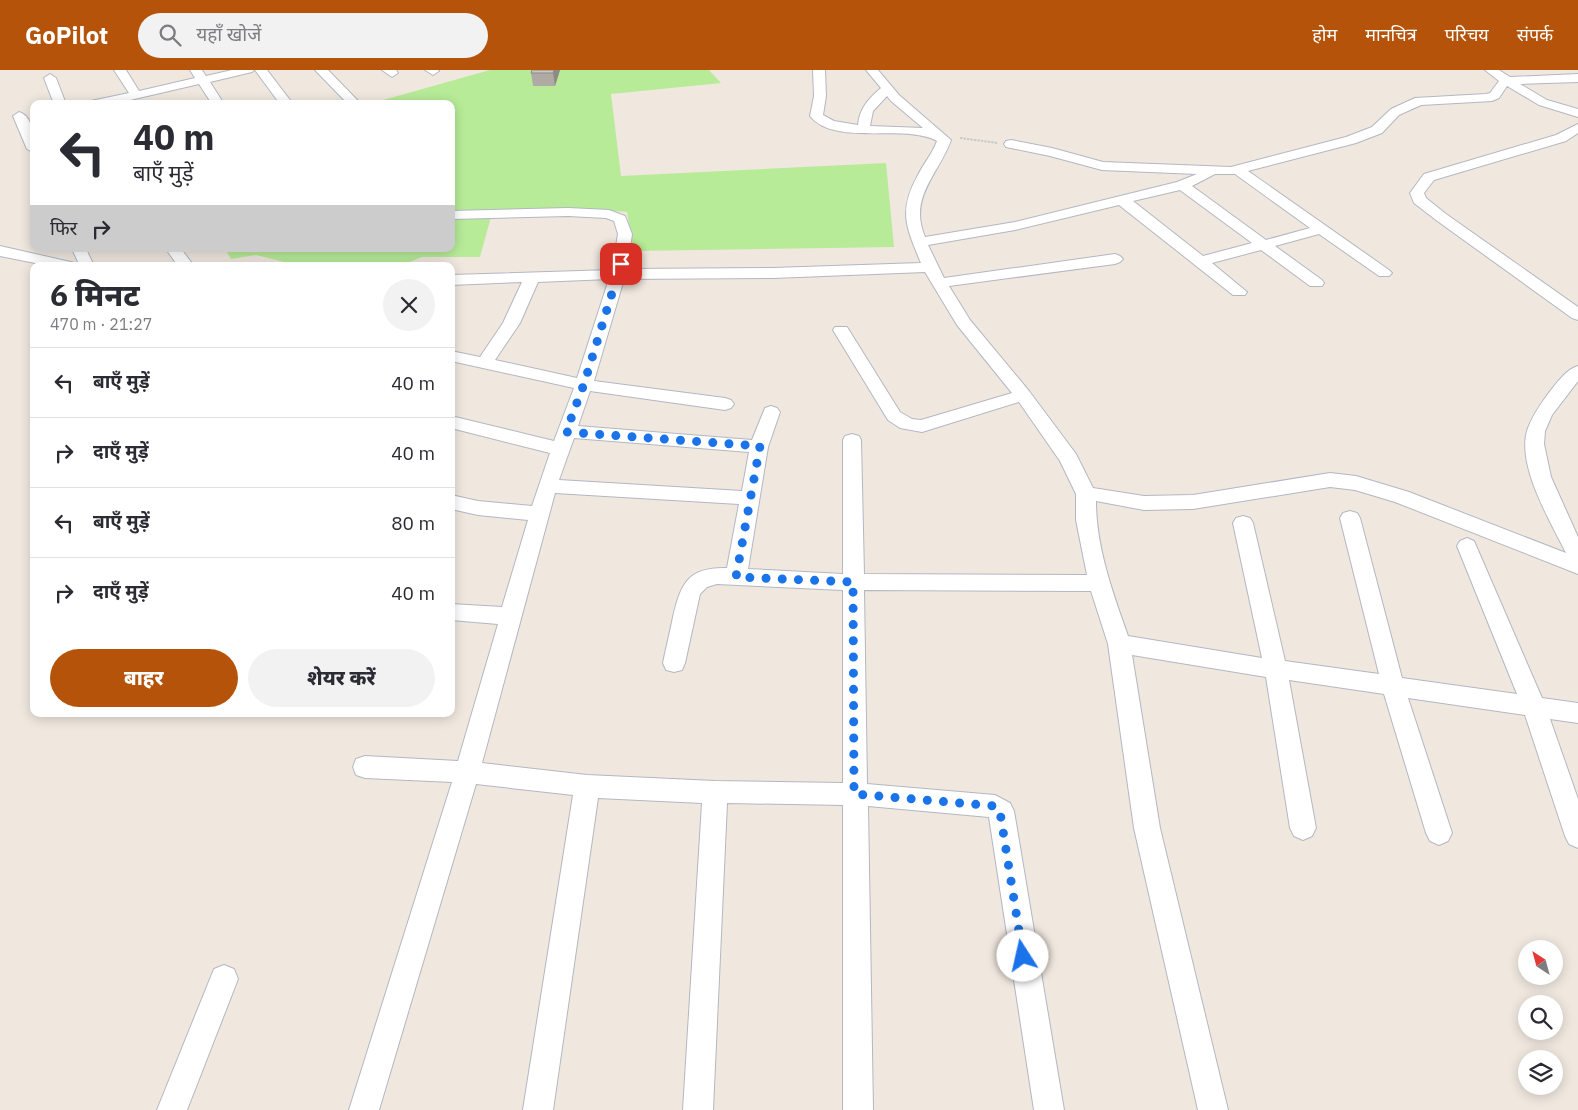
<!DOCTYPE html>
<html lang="hi">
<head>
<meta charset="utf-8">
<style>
  :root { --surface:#fff; --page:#f2f2f3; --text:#2b2b33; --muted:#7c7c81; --line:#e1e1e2; --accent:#b45309 }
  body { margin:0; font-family:"IBM Plex Sans","Noto Sans Devanagari",sans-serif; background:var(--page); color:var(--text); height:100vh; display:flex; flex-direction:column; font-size:19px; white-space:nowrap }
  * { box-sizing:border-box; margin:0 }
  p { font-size:16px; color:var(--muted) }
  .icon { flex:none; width:28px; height:28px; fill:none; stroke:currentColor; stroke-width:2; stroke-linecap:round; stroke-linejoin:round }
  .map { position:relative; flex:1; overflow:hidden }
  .side { position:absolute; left:30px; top:192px; width:425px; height:455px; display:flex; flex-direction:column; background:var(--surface); border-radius:10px; box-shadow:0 2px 12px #0003 }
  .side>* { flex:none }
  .banner { position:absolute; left:30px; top:30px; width:425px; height:152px; border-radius:10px; box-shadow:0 2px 12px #0003; background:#fff; color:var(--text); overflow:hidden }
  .needle { width:32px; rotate:324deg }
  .tools { position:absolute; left:1518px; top:870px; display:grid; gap:10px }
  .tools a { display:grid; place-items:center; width:45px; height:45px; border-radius:50%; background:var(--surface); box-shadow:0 2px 12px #0003; font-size:25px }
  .pin { position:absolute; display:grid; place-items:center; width:42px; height:42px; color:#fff; margin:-21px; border-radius:10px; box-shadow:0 2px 8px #0006 }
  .me { position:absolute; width:55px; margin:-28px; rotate:350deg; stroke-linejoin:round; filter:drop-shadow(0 0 4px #0008) }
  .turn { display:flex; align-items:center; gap:18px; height:105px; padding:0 20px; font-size:22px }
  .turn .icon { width:65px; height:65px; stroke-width:2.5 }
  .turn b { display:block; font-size:35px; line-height:42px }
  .then { display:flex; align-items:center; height:48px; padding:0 20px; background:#0003; gap:10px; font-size:19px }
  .round { display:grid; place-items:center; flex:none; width:52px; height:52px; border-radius:26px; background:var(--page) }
  .overview { display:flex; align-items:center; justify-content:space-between; height:85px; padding:0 20px }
  h1 { font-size:30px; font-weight:800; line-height:38px }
  .primary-button { display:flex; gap:10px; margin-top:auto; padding:10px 20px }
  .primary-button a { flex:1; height:58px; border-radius:30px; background:var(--accent); color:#fff; font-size:20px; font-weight:800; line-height:58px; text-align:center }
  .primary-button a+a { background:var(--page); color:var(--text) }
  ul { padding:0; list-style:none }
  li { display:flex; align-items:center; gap:15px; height:70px; padding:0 20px; border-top:1px solid var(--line) }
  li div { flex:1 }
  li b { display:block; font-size:19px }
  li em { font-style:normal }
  header { display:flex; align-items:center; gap:30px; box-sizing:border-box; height:70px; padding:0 25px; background:var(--accent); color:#fff }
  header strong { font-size:24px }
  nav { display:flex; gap:28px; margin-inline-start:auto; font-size:18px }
  .search { width:350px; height:45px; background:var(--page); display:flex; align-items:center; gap:12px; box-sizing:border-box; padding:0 18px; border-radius:28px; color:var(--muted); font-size:19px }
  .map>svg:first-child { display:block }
</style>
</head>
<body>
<header>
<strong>GoPilot</strong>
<div class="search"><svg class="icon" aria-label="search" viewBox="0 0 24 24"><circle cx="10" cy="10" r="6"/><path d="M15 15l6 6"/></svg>यहाँ खोजें</div>
<nav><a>होम</a><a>मानचित्र</a><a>परिचय</a><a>संपर्क</a></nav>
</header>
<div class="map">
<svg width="1578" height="1040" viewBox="0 0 1578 1040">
  <rect width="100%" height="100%" fill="#f0e8df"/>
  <!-- green -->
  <path fill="#b7eb98" d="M490 0H709L721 13 611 24 621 106 886 93 894 177 633 181 627 142 604 140 451 142V34H369Z
    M491 147 480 187H422L400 196H300L256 185 231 189 225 179H451V148Z"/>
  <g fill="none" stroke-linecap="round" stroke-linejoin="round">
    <!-- minor casing -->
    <g stroke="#b3b7c2" stroke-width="2">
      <path id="minor" d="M114 0H126L139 21 195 8 190 0H202L206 6 232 0H254L252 2 210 12 224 34H212L199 14 113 34H89L91 31 129 23Z
        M255 0H267L293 34H280Z
        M315 0H328L361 34H348Z
        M382 0H396L398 3 392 7Z
        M425 0H438L439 1 433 5Z
        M813 0H825L826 26 823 45 834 51 858 55C859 39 869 28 881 18L866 0H878L899 25 951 70C939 104 908 127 925 167L1015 152 1177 112 1197 104 1102 100 1050 86 1006 77 1004 74 1006 71 1011 70 1052 78 1103 92 1231 97 1346 67 1372 57 1391 39 1415 28 1486 24 1490 23 1499 11 1485 0H1499L1510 7 1578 4V12L1520 14 1547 30 1578 39V47L1539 35 1507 16 1499 28 1492 31 1421 35 1399 45 1382 63 1356 73 1248 101 1389 200 1392 203 1389 206H1379L1319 164 1275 176 1322 210 1324 213 1322 216H1310L1261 180 1212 193 1247 222 1245 225H1233L1119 135 1015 160 928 175 944 208 1115 184 1120 186 1123 189 1120 192 1115 194 949 216 970 250 1029 321 1076 384 1093 418 1144 426 1193 425 1330 403 1356 406 1409 422 1566 483C1550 451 1517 396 1527 361 1531 348 1540 335 1548 324 1556 314 1566 299 1578 296V311L1552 345 1545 361 1544 374 1551 407 1578 467V504L1395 432 1355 420 1330 417 1193 439 1144 440 1096 431C1096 478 1113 523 1128 566L1262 588 1233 453 1236 448 1243 446 1250 448 1253 453 1285 591 1379 604 1340 448 1343 443 1350 441 1357 443 1360 448 1402 608 1517 624 1457 476 1460 471 1467 468 1474 471 1542 628 1578 633V653L1550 649 1578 729V778L1569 774 1565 766 1525 645 1408 628 1452 763 1448 771 1439 775 1430 771 1426 763 1384 624 1289 610 1316 758 1312 766 1303 770 1294 766 1290 758 1266 607 1132 585 1160 758 1228 1040H1198L1134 758 1108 574 1091 521 864 520 867 714 995 725 1010 733 1014 741 1064 1040H1034L989 747 868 736 873 1040H843V735L727 733 713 1040H683L702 733 598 728 553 1040H523L573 725 476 714 379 1040H349L452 712 365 708 356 705 353 697 356 689 365 686 458 691 498 554 451 550V534L502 537 528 450 478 445 451 439V425L478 431 532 436 550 383 451 358V346L554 371 574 318 451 291V281L480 287 503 253 522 212 451 215V205L612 200 618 164 614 151 606 148 568 146 451 149V141L568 138 609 140 625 146 632 164 627 199 773 198 921 193C906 157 898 141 918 105 924 93 932 84 937 71 904 53 835 77 810 46L814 26ZM887 26 891 31 923 58 870 56 873 41ZM1215 104H1235L1310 158 1266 170 1192 116ZM1180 120 1252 173 1203 186 1133 131ZM925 202 957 255 1012 323 921 350 912 349 900 342 847 257H835L833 260 888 350 900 358 922 362 1019 332 1060 391 1076 424V450L1087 505 864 504 861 370 859 366 852 364 845 366 843 370V504L748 499 768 377 780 342 777 338 771 336 765 338 752 370 578 356 590 321 725 340 731 338 734 334 731 330 725 328 594 311 624 209 773 208ZM609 209 577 308 495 290 520 253 538 212ZM574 368 749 382 742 421 559 410ZM555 423 739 434 727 498C688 497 681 513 673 547 670 562 666 578 663 593L666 600 674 602 682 600 685 593 700 524 707 517 717 514 843 520V713L715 711 587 705 482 693Z
        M50 4 56 8 66 34H54L44 8Z
        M19 42C34 46 34 71 34 83L27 79 13 46Z
        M1578 54V63L1566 71 1434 110 1424 123 1426 128 1446 144 1578 237V250L1572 248 1436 150 1414 133 1410 123 1424 104 1556 65Z
        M0 176 75 193 78 196H50L0 186Z
        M72 179H86L94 196H80Z
        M166 179H181L194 196H178Z
        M224 895 234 899 238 909 187 1040H157L214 899Z"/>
    </g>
    <!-- path -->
    <path stroke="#c9c9c9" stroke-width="2" stroke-dasharray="2.5 1" stroke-linecap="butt" d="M960 68 998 73"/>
    <!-- minor -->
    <use href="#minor" fill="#fff" fill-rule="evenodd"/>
  </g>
  <!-- wall -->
  <path fill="#afaaa3" d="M560 0 555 16H533L531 3Z"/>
  <!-- shaded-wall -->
  <path fill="#8e8b85" d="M554 0H560L555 16 553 3Z"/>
  <!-- building -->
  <path fill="#cbc6be" stroke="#8e8b85" d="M532 0H554L553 3H531Z"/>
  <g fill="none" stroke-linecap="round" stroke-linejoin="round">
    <!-- route -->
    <path stroke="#1a73e8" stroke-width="9" stroke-dasharray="0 16.2" d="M621 194 584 314 566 362 760 376 736 507 853 512 854 724 995 736 1000 742 1023 886"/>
  </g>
</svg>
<div class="tools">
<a><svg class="needle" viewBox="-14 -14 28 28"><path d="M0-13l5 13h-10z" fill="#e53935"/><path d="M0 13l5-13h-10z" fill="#7c7c81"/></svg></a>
<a><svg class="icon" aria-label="search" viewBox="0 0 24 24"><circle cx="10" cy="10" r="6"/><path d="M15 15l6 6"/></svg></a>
<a><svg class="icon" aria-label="layers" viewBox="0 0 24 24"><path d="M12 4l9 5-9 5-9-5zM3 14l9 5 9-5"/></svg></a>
</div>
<div class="pin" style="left:621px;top:194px;background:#d93025"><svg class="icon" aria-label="arrive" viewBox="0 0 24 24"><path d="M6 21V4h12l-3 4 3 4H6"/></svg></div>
<svg class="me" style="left:1023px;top:886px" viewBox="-20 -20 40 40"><circle r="19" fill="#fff"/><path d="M0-13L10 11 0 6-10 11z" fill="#1a73e8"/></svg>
<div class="banner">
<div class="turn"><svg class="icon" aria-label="left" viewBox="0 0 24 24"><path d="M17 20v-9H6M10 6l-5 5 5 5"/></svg><div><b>40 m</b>बाएँ मुड़ें</div></div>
<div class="then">फिर<svg class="icon" aria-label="right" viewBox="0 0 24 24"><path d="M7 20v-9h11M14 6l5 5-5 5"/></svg></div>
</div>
<section class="side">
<div class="overview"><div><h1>6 मिनट</h1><p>470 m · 21:27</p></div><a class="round"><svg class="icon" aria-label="close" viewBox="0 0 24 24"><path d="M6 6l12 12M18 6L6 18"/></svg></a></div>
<ul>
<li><svg class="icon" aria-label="left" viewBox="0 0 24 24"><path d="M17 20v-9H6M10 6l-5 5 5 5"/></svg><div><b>बाएँ मुड़ें</b></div><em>40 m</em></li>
<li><svg class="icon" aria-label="right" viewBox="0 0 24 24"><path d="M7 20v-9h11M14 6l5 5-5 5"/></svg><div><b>दाएँ मुड़ें</b></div><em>40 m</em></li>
<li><svg class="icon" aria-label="left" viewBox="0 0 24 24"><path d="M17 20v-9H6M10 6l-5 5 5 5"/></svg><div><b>बाएँ मुड़ें</b></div><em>80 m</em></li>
<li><svg class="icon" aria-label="right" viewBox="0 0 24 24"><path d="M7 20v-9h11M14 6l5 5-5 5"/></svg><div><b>दाएँ मुड़ें</b></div><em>40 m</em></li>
</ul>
<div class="primary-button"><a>बाहर</a><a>शेयर करें</a></div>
</section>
</div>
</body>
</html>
